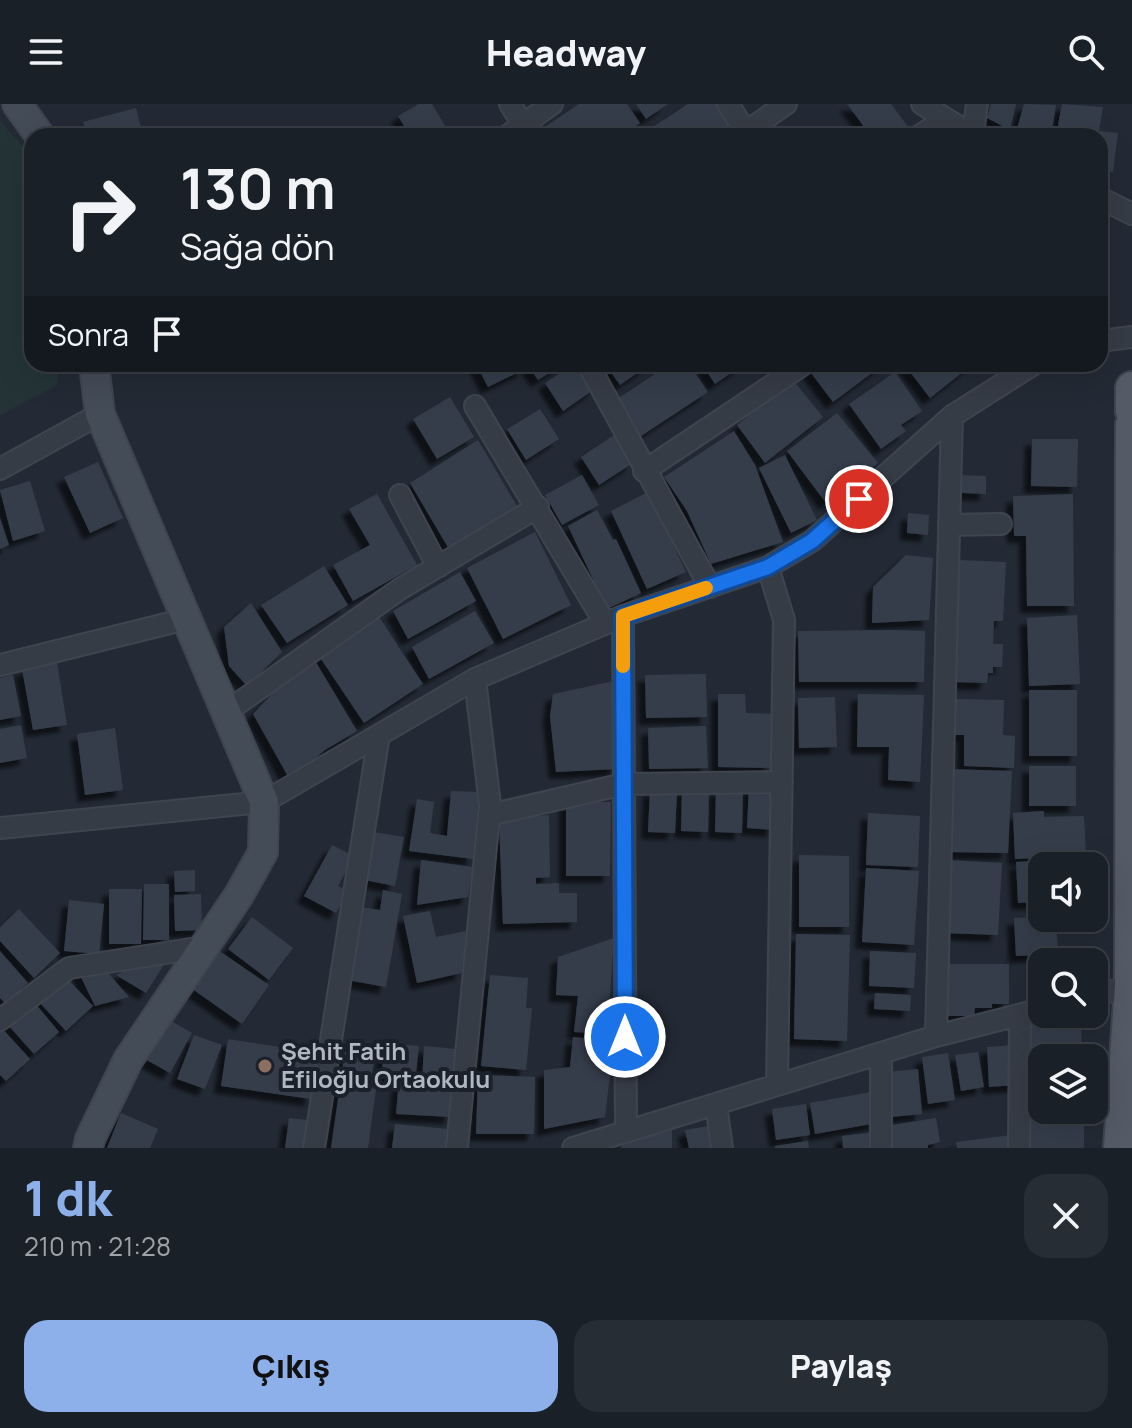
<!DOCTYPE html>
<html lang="tr">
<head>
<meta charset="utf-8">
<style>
  :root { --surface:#1a2028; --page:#272d34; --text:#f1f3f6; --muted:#9fa3a8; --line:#383e45; --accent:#8db0eb }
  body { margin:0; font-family:Manrope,sans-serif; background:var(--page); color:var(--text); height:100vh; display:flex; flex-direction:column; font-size:30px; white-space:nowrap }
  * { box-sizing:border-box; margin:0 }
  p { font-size:26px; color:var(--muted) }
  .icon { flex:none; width:44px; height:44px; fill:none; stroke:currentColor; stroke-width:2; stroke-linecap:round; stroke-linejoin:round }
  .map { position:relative; height:1044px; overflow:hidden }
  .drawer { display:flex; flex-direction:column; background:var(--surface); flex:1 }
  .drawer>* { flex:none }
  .guide { position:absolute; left:24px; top:24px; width:1084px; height:244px; border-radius:24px; box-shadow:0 8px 32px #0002,0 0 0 2px var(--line); background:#1a2028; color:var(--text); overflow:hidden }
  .controls { position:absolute; left:1028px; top:748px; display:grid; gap:16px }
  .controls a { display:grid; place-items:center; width:80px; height:80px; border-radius:16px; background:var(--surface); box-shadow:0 8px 32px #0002,0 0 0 2px var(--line); font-size:40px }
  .pin { position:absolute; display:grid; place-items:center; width:68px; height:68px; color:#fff; margin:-34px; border:4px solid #fff; border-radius:50%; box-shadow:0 2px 8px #0007 }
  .me { position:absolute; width:88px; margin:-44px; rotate:0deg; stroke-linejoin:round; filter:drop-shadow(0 0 6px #0008) }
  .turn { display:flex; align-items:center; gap:28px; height:168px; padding:0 24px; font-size:36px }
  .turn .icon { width:104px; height:104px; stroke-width:2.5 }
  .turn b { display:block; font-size:56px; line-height:68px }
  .then { display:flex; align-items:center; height:76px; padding:0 24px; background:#0003; gap:16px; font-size:30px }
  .round { display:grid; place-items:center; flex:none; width:84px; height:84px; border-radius:24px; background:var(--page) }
  .head { display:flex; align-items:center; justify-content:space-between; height:136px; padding:0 24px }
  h1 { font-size:48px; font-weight:800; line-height:60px; color:var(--accent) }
  .primary-button { display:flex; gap:16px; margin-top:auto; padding:16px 24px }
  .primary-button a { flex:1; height:92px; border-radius:24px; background:var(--accent); color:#111; font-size:32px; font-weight:800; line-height:92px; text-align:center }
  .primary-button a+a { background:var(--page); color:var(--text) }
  header { display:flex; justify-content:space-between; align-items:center; height:104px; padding:0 24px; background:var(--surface); font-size:36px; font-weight:800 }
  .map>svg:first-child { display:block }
</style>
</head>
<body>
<header><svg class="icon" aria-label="menu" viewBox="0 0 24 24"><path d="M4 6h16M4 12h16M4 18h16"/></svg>Headway<svg class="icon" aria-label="search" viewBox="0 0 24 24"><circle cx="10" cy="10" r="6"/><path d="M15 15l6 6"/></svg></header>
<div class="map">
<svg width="1132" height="1044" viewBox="0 0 1132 1044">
  <defs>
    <filter id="shadow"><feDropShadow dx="-7" dy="7" stdDeviation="2" flood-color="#0009"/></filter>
  </defs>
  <rect width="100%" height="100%" fill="#232a35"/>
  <!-- green -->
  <path fill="#243436" d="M0 17 25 45 32 67V260H58L57 281 0 311Z"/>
  <!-- building -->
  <path fill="#353e4b" filter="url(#shadow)" d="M419 0H432L451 32H410L398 12Z
    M579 0H627L640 19 621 32H531Z
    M636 0H668L646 15Z
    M688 0H717L733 25 722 32H639Z
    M847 0H891L909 24 898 32H871Z
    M991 0H1016L1010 26 987 14Z
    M1024 0 1056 1 1051 32H1023L1016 28Z
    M1062 0 1103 3 1099 27 1118 29 1113 68 1100 66V32H1056Z
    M136 4 143 32H87L83 18Z
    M1100 98 1110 100 1101 137H1100Z
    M476 260H522L525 265 488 283Z
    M527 260H563L538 276Z
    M574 260H580L596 284 563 307 545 279Z
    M605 260H650L620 281Z
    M670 260H689L708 288 641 332 617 295Z
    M702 260H744L715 280Z
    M815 260H884L833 298 808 265Z
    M904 260H973L930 294Z
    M895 268 922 307 901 321 906 327 881 345 849 300Z
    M793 276 823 313 765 359 737 321Z
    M450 293 474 333 437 355 413 315Z
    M540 305 559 335 526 356 507 325Z
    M837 309 878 359 826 399 787 347Z
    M734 327 755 361 783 438 711 460 687 407 664 373Z
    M614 331 633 359 599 381 581 353Z
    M1032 335H1078L1077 383 1031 382Z
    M478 336 518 404 449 445 410 379Z
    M785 351 817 416 791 429 759 364Z
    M98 358 123 414 90 429 64 373Z
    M582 371 599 401 562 421 545 391Z
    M961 371 986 372V390L961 389Z
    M30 377 45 427 13 437 0 386Z
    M648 388 686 468 647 485 611 407Z
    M377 390 417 461 353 497 333 461 370 441 349 405Z
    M1073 390 1074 502H1027L1026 432H1014L1013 392Z
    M597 406 613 436 616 435 641 489 607 505 568 422Z
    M908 409 929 411 928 431 907 429Z
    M0 414 9 441 0 445Z
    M535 428 571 501 503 535 467 464Z
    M906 451 933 454 929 516 872 519 873 483Z
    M957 456 1006 458 1003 517H994L993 540H1003L1002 563H993V569H988L987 579 952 578Z
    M324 462 348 501 287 539 261 501Z
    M460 468 476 497 408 535 393 507Z
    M251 499 282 548 247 582 229 562 224 523Z
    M475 507 494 539 429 575 412 543Z
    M1077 511 1080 580 1029 582 1027 514Z
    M379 513 423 580 364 619 319 552Z
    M890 526 925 527 924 578H799L798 527Z
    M314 555 357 627 325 646 290 676 253 610 284 577Z
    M57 559 67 621 33 626 22 565Z
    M706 570 707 613 646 614 645 571Z
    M13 571 21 612 0 616V574Z
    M619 576 617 665 556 668 550 612 553 590Z
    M1029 586H1077V652H1029Z
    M718 590H745L746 609 772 610 771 664 718 663Z
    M858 590 924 591 920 678 888 676 889 643H857Z
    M835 593 837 643 799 644 798 594Z
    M953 595 1004 596 1003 631 1015 632 1014 664 964 662V631H953Z
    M21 621 27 654 0 659V625Z
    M706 622 708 664 649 665 648 624Z
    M115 624 123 686 85 691 77 630Z
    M1029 662H1076V702H1029Z
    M949 665 1012 667 1008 749 946 748Z
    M749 682 776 683 774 726 747 724Z
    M682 684 709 685 708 728 681 727Z
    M650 685 677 687 675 729 648 728Z
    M716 685 743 686 742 729 715 728Z
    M451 687 479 688 473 755 409 747 417 695 434 698 430 729 447 732Z
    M566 698H611L610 772H566Z
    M1044 707V713L1084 712 1086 752 1015 755 1013 709Z
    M868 709 920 712 918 763 866 761Z
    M549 711 550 773 536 774V780L559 779V789H577V818L503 820 499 716Z
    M373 728 404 733 395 782 364 776Z
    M332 741 354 752 338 782 348 787 336 809 304 792Z
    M799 751 849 752V823H799Z
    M421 756 473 763 468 793 417 801Z
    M947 756 1002 759 998 831 944 829Z
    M1062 756V762H1042V798L1018 799 1016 758Z
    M866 764 919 767 914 841 862 838Z
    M195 766V787L175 788 174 767Z
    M144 780H169V836H143Z
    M109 785H142L141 840H109Z
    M383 786 402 790 386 883 347 876 360 803 380 806Z
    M201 790 202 826 175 827 174 791Z
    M69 796 104 800 99 850 64 847Z
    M19 805 60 849 34 874 0 837V823Z
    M430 807 436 833 466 827 462 869 417 879 403 812Z
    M252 813 293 844 269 876 228 845Z
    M1042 813 1056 814 1058 850 1016 852 1014 814Z
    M796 830 850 831 847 937 794 935Z
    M614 834 607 930 574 928 578 892 556 891 558 853Z
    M218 846 269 881 242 920 191 884Z
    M0 847 28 879 5 899 0 894Z
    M870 847 916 849 914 884 869 882Z
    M155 852 165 859 146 889 116 871Z
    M943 860H1009V900H992V904H975L974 912H943Z
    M102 862 129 893 95 902 78 867Z
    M490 871 528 874 526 904H532L526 966 481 962Z
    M66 873 93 902 66 927 39 898Z
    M875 889 911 891 910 907 874 905Z
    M34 898 59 928 34 950 8 921Z
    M166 914 192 929 170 969 143 954Z
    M1081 917 1082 954H1042V1006H1084V1044H1029L1026 919Z
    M0 922 30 955 6 977 0 971Z
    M194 931 222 941 205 985 177 975Z
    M573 933 614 937 605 1013 544 1025V966L570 963Z
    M228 935 319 949 311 995 221 982Z
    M385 939 419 942 415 977H422L424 942 456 945 451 1013 396 1010 399 976 381 974Z
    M1014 941 1017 981 989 983 987 943Z
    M345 946 375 950 370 984 376 985 368 1044H331Z
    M978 948 984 983 961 987 955 951Z
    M948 949 955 996 928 1000 922 953Z
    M918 965 922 1010 891 1013 886 968Z
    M478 971 535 973 534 1030H476Z
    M871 988 877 1019 815 1030 810 999Z
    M806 1000 810 1031 776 1036 772 1005Z
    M121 1009 158 1025 150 1044H107Z
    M289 1014 308 1016 304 1044H285Z
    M936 1014 940 1038 928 1041V1044H888L886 1022Z
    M395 1020 448 1025 446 1044H392Z
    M714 1021 718 1044H689L685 1026Z
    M672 1026V1044H620L626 1038Z
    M875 1028 877 1044H843L842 1032Z
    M1012 1031 1014 1044H957L956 1038Z
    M808 1037 809 1044H775V1042Z"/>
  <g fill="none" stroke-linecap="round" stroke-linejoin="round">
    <!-- street casing -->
    <g stroke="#3f454f" stroke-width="24">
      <path id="street" d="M510 0 523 21
        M728 0 746 28
        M922 0 974 32
        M973 31 977 0
        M507 32 552 0
        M740 32 786 0
        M919 32 945 15
        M1100 94 1132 110
        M1100 237 1132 233
        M588 260 710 483
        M475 302 605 519
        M0 365 100 310
        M644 367 804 260
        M400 391 438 463
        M949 421 1001 420
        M768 463 784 516 777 981
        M623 512 626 1028
        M0 561 186 515
        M226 608 400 485 538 403
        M489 711 624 680 782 678
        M0 724 264 698 475 575 623 512 768 463 812 437 952 312 1034 260
        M1094 892 1131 882
        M0 916 69 864 204 843
        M936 932 952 312
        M881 949V1044
        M716 1000 722 1044
        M314 1044 379 631
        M457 1044 490 701 475 575
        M573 1044 936 932 1042 905
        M1019 1044 1020 911"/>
    </g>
    <!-- secondary casing -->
    <g stroke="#3f454f" stroke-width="32">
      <path id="secondary" d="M17 0 40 32
        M88 1044 90 1035 128 956 239 791 263 748 264 698 100 310 94 260"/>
    </g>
    <!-- primary casing -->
    <g stroke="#3f454f" stroke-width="36">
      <path id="primary" d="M1132 284V307
        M1120 1044 1131 882 1132 321"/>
    </g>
    <!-- street -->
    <use href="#street" stroke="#363c46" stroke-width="20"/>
    <!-- secondary -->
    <use href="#secondary" stroke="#444c58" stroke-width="28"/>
    <!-- primary -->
    <use href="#primary" stroke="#545b66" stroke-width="32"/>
  </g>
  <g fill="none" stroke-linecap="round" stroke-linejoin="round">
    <!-- route casing -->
    <g stroke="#114b97" stroke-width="20">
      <path id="route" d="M625 933 623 512 768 463 812 437 859 395"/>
    </g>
    <!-- route -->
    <use href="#route" stroke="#1a73e8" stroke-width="14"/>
    <!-- slow -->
    <path stroke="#f59e0b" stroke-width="14" d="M623 562V512L706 484"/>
  </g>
  <!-- markers -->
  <circle fill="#8d6e63" stroke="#1b212a" stroke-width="3" cx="265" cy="962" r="8"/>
  <g text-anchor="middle" stroke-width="8" stroke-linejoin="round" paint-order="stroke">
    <!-- poi labels -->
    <g font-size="24" font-weight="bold" fill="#b0b7c2" stroke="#1b212a" text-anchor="start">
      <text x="281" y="956">Şehit Fatih<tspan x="281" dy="28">Efiloğlu Ortaokulu</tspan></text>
    </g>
  </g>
</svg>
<div class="controls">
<a><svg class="icon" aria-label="sound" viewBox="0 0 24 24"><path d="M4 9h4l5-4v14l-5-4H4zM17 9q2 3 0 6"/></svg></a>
<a><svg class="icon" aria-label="search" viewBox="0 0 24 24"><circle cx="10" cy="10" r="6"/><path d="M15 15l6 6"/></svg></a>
<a><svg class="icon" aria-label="layers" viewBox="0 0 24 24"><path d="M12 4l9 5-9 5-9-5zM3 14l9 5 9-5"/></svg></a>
</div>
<div class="pin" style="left:859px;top:395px;background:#d93025"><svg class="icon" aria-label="arrive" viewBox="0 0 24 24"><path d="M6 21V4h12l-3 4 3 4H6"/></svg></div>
<svg class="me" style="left:625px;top:933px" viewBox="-20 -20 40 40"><circle r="17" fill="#1a73e8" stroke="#fff" stroke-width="3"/><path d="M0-11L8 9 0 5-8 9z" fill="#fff"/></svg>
<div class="guide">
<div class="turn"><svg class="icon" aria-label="right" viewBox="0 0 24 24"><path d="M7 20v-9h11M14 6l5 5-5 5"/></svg><div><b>130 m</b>Sağa dön</div></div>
<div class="then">Sonra<svg class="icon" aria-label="arrive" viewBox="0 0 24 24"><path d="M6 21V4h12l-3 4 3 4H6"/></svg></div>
</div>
</div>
<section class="drawer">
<div class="head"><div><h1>1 dk</h1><p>210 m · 21:28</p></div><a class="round"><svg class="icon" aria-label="close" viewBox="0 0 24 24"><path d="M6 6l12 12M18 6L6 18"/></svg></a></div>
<div class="primary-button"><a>Çıkış</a><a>Paylaş</a></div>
</section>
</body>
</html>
